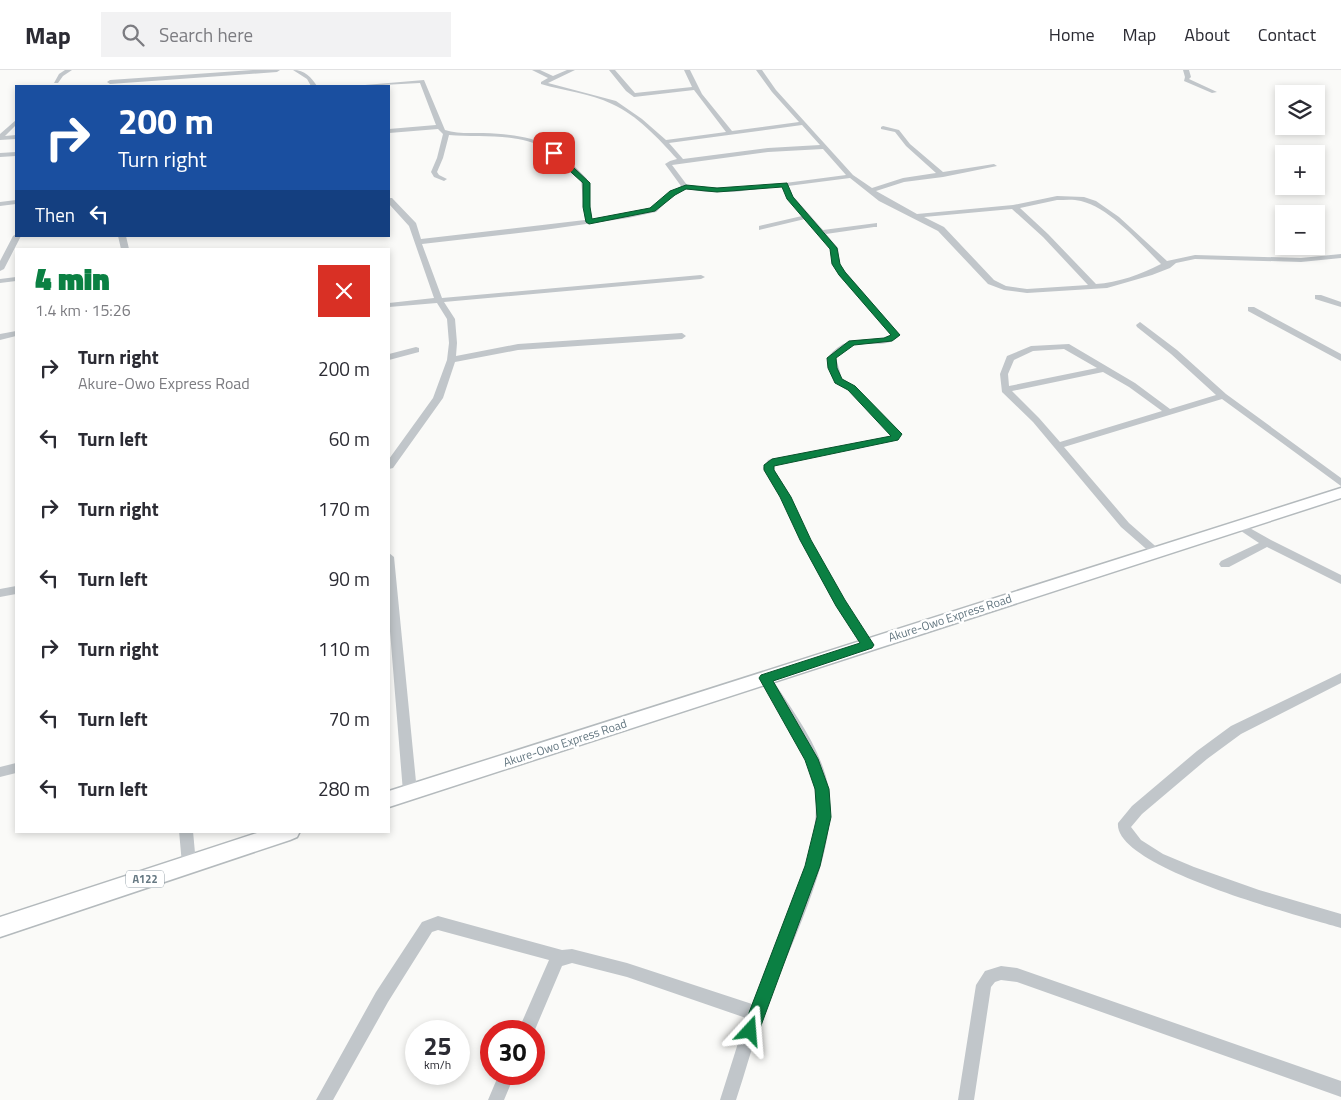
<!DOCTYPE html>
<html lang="en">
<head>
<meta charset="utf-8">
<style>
  :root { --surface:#fff; --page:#f2f2f3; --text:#2b2b33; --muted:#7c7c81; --line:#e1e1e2; --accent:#0b8043 }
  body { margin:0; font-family:"Titillium Web",sans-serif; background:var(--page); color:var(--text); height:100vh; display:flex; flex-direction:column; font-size:19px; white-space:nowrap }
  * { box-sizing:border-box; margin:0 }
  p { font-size:16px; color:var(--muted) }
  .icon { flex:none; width:28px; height:28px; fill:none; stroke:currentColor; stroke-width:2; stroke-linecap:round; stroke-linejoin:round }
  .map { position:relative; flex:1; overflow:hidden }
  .details { position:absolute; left:15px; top:178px; width:375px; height:585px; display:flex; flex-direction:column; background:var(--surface); border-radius:0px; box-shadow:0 2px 8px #0003 }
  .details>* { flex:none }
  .banner { position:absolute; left:15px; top:15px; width:375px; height:152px; border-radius:0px; box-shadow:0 2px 8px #0003; background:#1a4fa0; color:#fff; overflow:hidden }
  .controls { position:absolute; left:1275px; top:15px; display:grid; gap:10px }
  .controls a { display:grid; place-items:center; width:50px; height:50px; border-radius:0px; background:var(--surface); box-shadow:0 2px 8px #0003; font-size:25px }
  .speed { position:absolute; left:405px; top:950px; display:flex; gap:10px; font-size:25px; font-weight:700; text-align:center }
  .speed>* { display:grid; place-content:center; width:65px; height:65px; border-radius:50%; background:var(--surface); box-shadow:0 2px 8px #0003; line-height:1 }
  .speed small { font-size:12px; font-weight:400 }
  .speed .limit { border:8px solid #d22; background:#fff; color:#111 }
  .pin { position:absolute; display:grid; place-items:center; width:42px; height:42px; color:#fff; margin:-21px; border-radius:10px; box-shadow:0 2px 8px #0006 }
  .me { position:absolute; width:55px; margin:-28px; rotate:19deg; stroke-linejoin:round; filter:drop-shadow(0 0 4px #0008) }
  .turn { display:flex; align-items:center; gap:18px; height:105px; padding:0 20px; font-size:22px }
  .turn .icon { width:65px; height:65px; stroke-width:2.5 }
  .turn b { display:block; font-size:35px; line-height:42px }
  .then { display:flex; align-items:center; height:48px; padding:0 20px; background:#0003; gap:10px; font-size:19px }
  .round { display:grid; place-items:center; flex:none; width:52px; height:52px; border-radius:0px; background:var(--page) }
  .headline { display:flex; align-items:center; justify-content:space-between; height:85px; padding:0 20px }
  h1 { font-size:30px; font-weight:800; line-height:38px; color:var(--accent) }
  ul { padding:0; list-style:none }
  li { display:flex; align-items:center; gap:15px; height:70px; padding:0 20px }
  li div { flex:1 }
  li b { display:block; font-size:19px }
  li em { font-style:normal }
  header { display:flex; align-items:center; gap:30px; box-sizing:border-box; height:70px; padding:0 25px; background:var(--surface); border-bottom:1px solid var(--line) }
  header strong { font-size:24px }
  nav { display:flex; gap:28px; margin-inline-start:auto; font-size:18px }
  .search { width:350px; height:45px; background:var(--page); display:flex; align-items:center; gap:12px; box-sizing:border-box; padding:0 18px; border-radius:0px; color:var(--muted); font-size:19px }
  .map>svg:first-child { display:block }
</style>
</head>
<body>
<header>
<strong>Map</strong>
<div class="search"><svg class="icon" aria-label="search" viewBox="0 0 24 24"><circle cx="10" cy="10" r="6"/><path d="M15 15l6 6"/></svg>Search here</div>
<nav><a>Home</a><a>Map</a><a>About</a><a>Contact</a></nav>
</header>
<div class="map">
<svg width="1341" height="1030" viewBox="0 0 1341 1030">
  <rect width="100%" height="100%" fill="#fafaf8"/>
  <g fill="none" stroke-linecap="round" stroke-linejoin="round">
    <!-- highway casing -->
    <g stroke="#b4babd" stroke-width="3">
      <path id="highway" d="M1341 418V428L389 737V721Z
        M263 761H300L297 767 290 770 0 867V847Z"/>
    </g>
    <!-- minor -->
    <path fill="#c1c6ca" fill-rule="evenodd" d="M65 0H72L63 6 58 13H54L59 4Z
      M253 0H280L277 2 110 14 107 12 110 10Z
      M293 0C305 0 311 7 317 16H311L307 9Z
      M532 0H540L553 6 567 0H575L548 13 616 31 642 49 666 70 726 62 694 20 634 27 626 21 609 0H615L635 23 692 17 684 0H690L702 24 732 61 799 52 772 22 756 0H762L776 20 853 105 872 118 903 108 936 103 906 76 895 62 881 59V57L883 56 899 60 910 74 943 102 994 94 997 96 943 107 904 112 876 121 917 144 1013 135 1057 126 1084 127 1096 131 1119 147 1167 191 1195 185 1301 188 1341 184V188L1301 192 1195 189 1176 193 1170 198 1152 205 1107 218 1027 223 1004 220 988 214 938 161 879 131 850 108 788 116 793 126 823 160 877 153V157H874L826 164 838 178 840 194 845 201 900 265C887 280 869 270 853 275 847 278 841 283 836 288L842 309 855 316 900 362 902 364 898 370 775 394 773 398 791 427 810 470 844 531 874 575 872 578H864L834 533 800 470 781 427 763 398 768 390 772 389 891 366 892 364 849 320 835 313 829 297 828 287C852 258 871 278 891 265L839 205 832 194 830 178 805 149 759 160V156L802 146 788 128 781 116 734 122H706L686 119 675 124 656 142 628 148 544 160 422 174 442 228 701 205 705 207 701 209 444 232 455 249 457 273 456 286 518 274 682 263 686 266 682 269 518 280 455 292 443 328 393 398 389 399V389L433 328 447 290 449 273 447 249 437 233 389 237V233L434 228 409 156 389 134V128H392L416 153 421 169 585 150 581 110C569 100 559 87 546 79 518 62 479 68 449 65L443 88 437 102 439 105 447 109 444 111 434 107 431 102 437 88 443 64 438 59 389 63V59L436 55 420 13 364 16 365 15 424 10 445 60C456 64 471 63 483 63 534 65 552 71 587 109L592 149 650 138 671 122 681 116 665 94 670 91 677 89C659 69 637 45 612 34 590 23 564 21 541 14V12L548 8ZM802 55 820 75 768 78 683 89 669 73ZM823 79 846 105C794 111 740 123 687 115L672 95 768 82ZM1057 130C1065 130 1073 129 1081 131 1110 138 1141 174 1161 194 1141 204 1118 213 1096 214L1048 164 1020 138ZM1012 139 1043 167 1088 215 1027 219 1006 216 994 210 944 157 924 147Z
      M1183 0H1189L1191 7 1189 9 1217 22 1212 23 1184 11 1185 7Z
      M16 50V55L5 66 16 65V69L0 70V64Z
      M16 82V86L0 87V83Z
      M16 130V134L0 136V132Z
      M16 164V166H21L4 199 0 201V191L13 166Z
      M118 166H126L129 179H121Z
      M16 207V211L0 213V209Z
      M1315 225H1321L1341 232V237L1315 229Z
      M1248 237H1254L1341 284V291L1248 241Z
      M1140 252 1177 280 1226 324 1341 408V416L1222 329 1064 377 1129 453 1161 481 1156 485 1152 484 1121 457 1033 352 1002 322 1000 304 1007 286 1031 276 1069 274 1135 313 1170 339 1216 325 1171 284 1137 257 1136 255ZM1064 279 1097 298 1009 316 1008 304 1014 290 1033 281ZM1103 302 1129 317 1162 341 1060 372 1039 348 1012 321Z
      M16 261V266L0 270V264Z
      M416 277 419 278V282L389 290V284Z
      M1239 452 1271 470 1341 505V514L1267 477 1229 497H1221L1219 494 1221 491 1259 473 1235 457 1234 455Z
      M389 483 394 487 417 722 415 726 410 728 405 726 403 722 389 549Z
      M16 516V524L0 527V519Z
      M1341 603V613L1241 664 1207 689 1142 744 1131 757 1141 770 1163 784 1194 797 1259 820 1341 844V858C1304 847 1113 798 1118 753L1132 736 1197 681 1231 656Z
      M766 604 770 606C792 640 822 678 829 720 839 782 788 881 765 940 754 969 746 1000 736 1030H720L746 948 627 907 572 893 562 896 534 962 518 961 549 890 438 860 432 862 388 932 333 1030H316L376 922 422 852 438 846 562 880 572 879 627 893 752 934C776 873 831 771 812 706 801 671 777 641 760 609L762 606Z
      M16 693V703L0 707V697Z
      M179 761H193L196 794 194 798 189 800 184 798 182 794Z
      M1001 896 1017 898 1341 1011V1027L1017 912 1001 910 995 912 991 917 974 1030H958L976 915 985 901Z
      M499 1004H515L504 1030H488Z"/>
    <!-- highway -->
    <use href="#highway" fill="#fff" fill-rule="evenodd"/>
  </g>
  <!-- route -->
  <path fill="#0b8043" stroke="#07532c" d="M552 82H557L590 113V137L592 149 650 138 670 121 686 115 717 118 787 113 793 127 837 178 840 194 845 202 900 265 892 271 854 275 836 288 837 298 842 309 855 316 900 362 902 364 898 370 774 396V400L791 427 811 470 845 530 874 575 872 578 773 611 818 689 829 719 831 747 820 796 759 961 756 966 750 969 745 966 742 961 805 796 817 747 815 719 805 690 759 608 761 605 860 573 836 536 800 470 780 427 764 400V395L772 389 891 366 848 320 835 313 828 298 827 288 849 271 884 268 891 265 839 205 832 194 830 179 787 129 782 117 717 122 686 119 675 125 655 141 589 154 586 152 583 137V113L552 85Z"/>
  <g text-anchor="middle" stroke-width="5" stroke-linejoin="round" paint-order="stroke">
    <!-- shield labels -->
    <rect fill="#fff" stroke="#93a0a8" stroke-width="1" x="126" y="800.5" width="38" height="17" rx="4"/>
    <g font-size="11" font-weight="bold" fill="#657882">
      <text x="145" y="813">A122</text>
    </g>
    <!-- street labels -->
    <g font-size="12" fill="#657882" stroke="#fff">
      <text transform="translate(950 548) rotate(-18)" y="4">Akure-Owo Express Road</text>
      <text transform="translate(565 673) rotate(-18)" y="4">Akure-Owo Express Road</text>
    </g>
  </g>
</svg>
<div class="controls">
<a><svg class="icon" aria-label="layers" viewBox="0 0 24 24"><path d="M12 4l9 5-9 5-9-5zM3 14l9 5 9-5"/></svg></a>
<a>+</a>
<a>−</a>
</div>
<div class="speed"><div>25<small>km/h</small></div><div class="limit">30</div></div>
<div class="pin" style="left:554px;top:83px;background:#d93025"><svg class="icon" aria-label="arrive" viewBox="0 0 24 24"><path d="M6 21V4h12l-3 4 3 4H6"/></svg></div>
<svg class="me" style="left:750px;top:961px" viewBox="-20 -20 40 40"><path d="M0-17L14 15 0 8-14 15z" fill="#0b8043" stroke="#fff" stroke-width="4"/></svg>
<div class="banner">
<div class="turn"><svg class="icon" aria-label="right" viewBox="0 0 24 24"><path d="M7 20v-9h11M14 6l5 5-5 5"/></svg><div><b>200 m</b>Turn right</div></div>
<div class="then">Then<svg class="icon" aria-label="left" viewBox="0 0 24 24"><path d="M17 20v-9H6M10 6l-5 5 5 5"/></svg></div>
</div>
<section class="details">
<div class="headline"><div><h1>4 min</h1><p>1.4 km · 15:26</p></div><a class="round" style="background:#d93025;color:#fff"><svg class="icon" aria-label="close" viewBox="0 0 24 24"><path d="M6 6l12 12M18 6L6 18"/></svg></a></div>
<ul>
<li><svg class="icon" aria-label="right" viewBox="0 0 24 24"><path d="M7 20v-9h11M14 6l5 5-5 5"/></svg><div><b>Turn right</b><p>Akure-Owo Express Road</p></div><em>200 m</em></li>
<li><svg class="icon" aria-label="left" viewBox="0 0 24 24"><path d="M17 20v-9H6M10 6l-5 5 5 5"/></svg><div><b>Turn left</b></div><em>60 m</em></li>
<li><svg class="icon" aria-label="right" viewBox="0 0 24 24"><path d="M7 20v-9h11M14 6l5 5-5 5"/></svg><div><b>Turn right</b></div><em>170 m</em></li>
<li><svg class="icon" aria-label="left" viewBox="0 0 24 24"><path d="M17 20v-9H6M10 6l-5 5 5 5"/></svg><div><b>Turn left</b></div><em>90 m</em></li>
<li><svg class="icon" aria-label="right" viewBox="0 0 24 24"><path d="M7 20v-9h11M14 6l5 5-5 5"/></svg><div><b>Turn right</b></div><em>110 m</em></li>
<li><svg class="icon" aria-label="left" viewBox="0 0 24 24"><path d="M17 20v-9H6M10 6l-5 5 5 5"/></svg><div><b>Turn left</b></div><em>70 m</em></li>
<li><svg class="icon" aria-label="left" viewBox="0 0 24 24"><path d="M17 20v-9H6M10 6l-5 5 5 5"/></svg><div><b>Turn left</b></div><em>280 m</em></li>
</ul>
</section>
</div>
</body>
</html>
